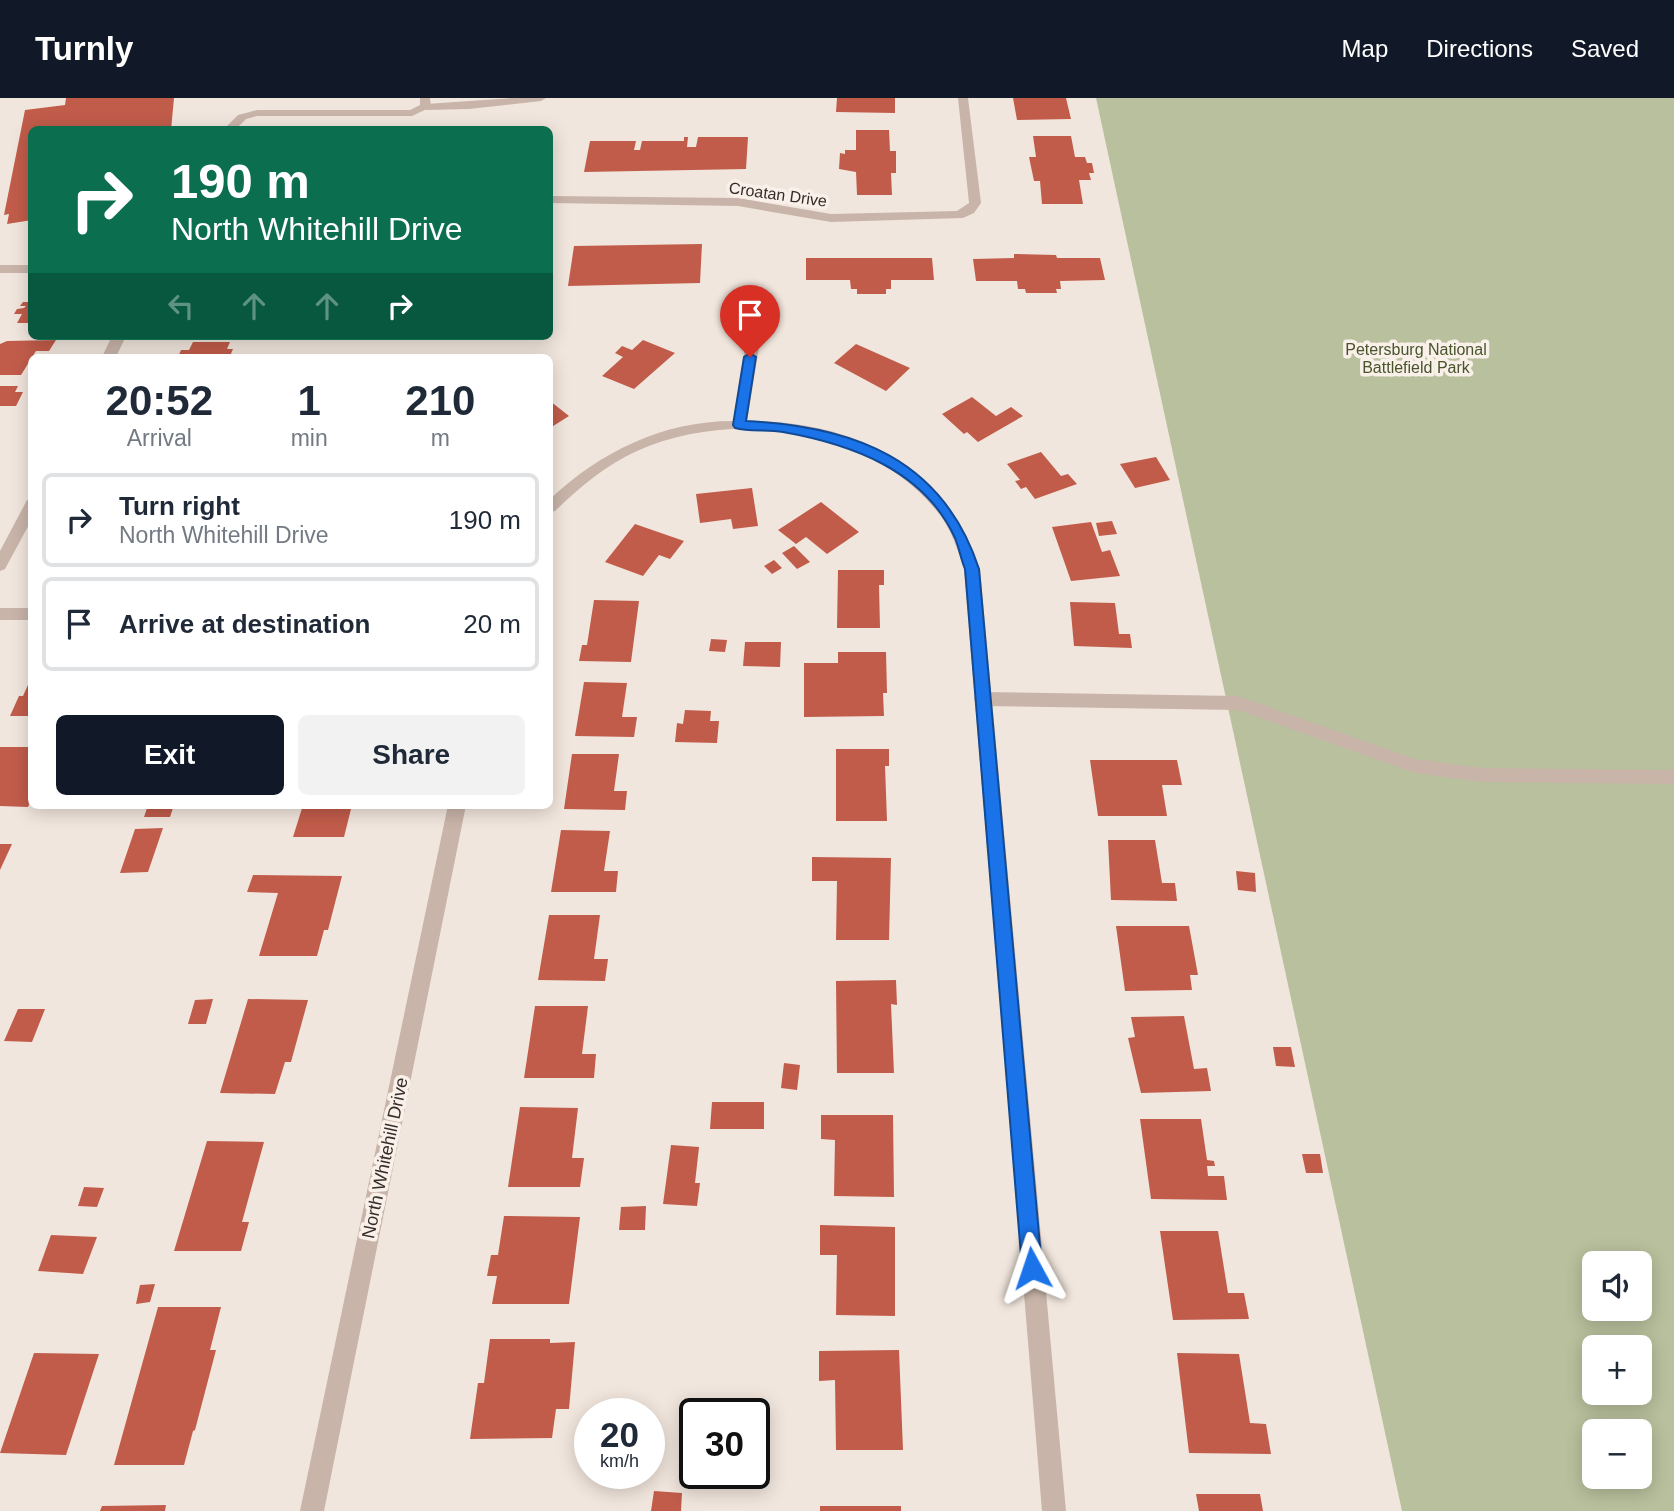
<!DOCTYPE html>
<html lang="en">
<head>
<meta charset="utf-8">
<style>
  :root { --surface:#fff; --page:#f2f2f3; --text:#1f2937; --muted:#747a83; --line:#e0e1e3; --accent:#111827 }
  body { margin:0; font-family:Arial,sans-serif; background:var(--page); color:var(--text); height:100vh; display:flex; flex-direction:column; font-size:26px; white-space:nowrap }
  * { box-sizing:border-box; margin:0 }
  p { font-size:23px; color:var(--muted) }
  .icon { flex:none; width:38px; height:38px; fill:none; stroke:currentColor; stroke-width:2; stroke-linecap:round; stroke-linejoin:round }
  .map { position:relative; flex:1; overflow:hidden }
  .sheet { position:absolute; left:28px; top:256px; width:525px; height:455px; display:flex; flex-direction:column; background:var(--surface); border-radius:10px; box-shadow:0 4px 18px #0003 }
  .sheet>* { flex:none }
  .guide { position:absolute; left:28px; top:28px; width:525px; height:214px; border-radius:10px; box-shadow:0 4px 18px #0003; background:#0b6e4f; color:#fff; overflow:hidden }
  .buttons { position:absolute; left:1582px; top:1153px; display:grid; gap:14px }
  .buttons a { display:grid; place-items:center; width:70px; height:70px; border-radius:10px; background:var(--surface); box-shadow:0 4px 18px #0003; font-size:35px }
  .speed { position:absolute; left:574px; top:1300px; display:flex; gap:14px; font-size:35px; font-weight:700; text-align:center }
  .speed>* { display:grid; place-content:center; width:91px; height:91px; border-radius:50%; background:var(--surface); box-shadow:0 4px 18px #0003; line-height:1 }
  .speed small { font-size:18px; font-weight:400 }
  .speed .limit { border:4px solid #111; border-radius:10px; background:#fff; color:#111 }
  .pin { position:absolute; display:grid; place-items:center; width:60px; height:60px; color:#fff; margin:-72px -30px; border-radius:50% 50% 50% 0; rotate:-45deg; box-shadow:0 0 7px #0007 }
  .pin .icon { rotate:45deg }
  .me { position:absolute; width:77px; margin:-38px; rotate:355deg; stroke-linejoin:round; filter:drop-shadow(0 0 5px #0008) }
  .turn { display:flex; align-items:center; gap:24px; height:147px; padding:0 28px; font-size:32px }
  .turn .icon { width:91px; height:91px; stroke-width:2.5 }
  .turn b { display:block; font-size:49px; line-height:60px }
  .lanes { display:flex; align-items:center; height:66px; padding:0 28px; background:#0003; justify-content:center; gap:35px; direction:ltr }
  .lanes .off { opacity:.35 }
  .eta { display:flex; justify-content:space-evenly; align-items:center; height:119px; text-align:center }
  .eta b { font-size:42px; font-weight:700; line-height:49px }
  .button { display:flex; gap:14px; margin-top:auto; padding:14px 28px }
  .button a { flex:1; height:80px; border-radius:10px; background:var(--accent); color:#fff; font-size:28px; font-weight:700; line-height:80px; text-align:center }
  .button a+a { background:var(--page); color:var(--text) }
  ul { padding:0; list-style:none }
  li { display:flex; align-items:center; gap:21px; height:94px; margin:0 14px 10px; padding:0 14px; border:4px solid var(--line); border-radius:10px }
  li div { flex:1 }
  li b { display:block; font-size:26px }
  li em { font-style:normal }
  header { display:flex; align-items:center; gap:42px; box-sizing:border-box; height:98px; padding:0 35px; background:var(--accent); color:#fff }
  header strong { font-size:33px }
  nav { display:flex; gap:38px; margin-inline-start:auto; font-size:24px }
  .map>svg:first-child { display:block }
</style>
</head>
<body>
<header>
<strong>Turnly</strong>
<nav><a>Map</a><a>Directions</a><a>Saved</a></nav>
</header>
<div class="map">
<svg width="1674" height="1413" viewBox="0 0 1674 1413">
  <rect width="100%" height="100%" fill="#f1e6dd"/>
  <!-- green -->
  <path fill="#b8c09d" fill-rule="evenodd" d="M1096 0H1674V1413H1402ZM1594 1166H1640V1211H1594ZM1594 1250H1640V1295H1594ZM1594 1334H1640V1379H1594Z"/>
  <!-- building -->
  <path fill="#c15c4a" d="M66 0H174L171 32H32V122L7 126 9 116 4 117 25 12 65 7Z
    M837 0H895V15L836 14Z
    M1013 0H1066L1071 21 1017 22Z
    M856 32H889L890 53H896V75H891L892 97H857L856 74 839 71 840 55 845 56V52H856Z
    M1033 38H1071L1075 59H1085L1087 65H1092L1094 75H1089L1091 82H1079L1083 106H1042L1040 83H1034L1029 59H1036Z
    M684 39H688L687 49H696L698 39H748L746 71 584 74 590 43H636L634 52H640L642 43H684Z
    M702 146 700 185 568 188 574 148Z
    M1014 156 1056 157 1057 160H1100L1105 182 1060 183 1061 191H1056L1057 195H1026L1025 191H1018L1017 183H976L973 161 1014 160Z
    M806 160H932L934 182H891V191H886V196H857V191H851L850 182H806Z
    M32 197V225H17L22 216H14L17 211 24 210 26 208H20L23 204H29Z
    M56 242 49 253H36L21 277H0V246L7 243Z
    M643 242 675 255 634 291 602 278 623 259 615 255 622 248 632 252Z
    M193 244H230L227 251H233L230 258 178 259 181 252H189Z
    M856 246 910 270 886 293 834 265Z
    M0 288H18L15 294H23L16 308H0Z
    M972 299 996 318 1011 309 1023 318 978 344 967 334 964 336 942 316Z
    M550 303 569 318 550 330Z
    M1041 354 1061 378 1068 376 1077 386 1035 401 1026 389 1021 391 1015 383 1020 382 1007 366Z
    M1156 359 1170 382 1135 390 1120 366Z
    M752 390 758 428 733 431 731 421 700 425 696 396Z
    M821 404 859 434 827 456 806 439 796 446 778 432Z
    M1112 423 1117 436 1099 438 1096 425Z
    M1091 424 1102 454 1110 452 1120 478 1071 483 1052 429Z
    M635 426 684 443 670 461 659 457 643 478 605 464Z
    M794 448 810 464 797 471 782 455Z
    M774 462 782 470 772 476 764 468Z
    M838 472H884V487H879L880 530H837Z
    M594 502 639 503 631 564 579 563 582 547H587Z
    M1070 504 1115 505 1119 536H1130L1132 550 1074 548Z
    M711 541 727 542 725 554 709 553Z
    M745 544H781L780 569 743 568Z
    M838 554H886L887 595H883L884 618 804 619V565H838Z
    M32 578V618H10L19 598H23Z
    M584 584 627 585 622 619H637L634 639 575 638Z
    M685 612 711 613 710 623H719L717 645 675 644 677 625 683 626Z
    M0 649H32V700L28 709 0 708Z
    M836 651H889V668H885L887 723H836Z
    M572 656H619L614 693H627L625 712 564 711Z
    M1090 662H1177L1182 687H1162L1167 718H1098Z
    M148 707H174L170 719H144Z
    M303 707H352L344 739H293Z
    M163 730 148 774 120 775 135 731Z
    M561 732 610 733 604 773H618L616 794H551Z
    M1108 742H1155L1162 785H1175L1177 803 1111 802Z
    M0 746H12L0 772Z
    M812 759 891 760 889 842H836L837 783H812Z
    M1236 773 1255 775 1256 794 1238 792Z
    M253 777 342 778 328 832H324L317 858H259L278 795 247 794Z
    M549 817H600L594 861H608L605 883 538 882Z
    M1116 828H1189L1198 877H1190L1192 892 1125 893Z
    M896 882 897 907 891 906 894 975H837L836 883Z
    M213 901 206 926H188L195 902Z
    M248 901 308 902 291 964H285L275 996 220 995Z
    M535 908H588L582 956H596L594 980H524Z
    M18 911H45L32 944 4 943Z
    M1184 918 1194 971 1207 970 1211 993 1141 995 1128 940 1135 939 1131 919Z
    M1273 949H1291L1295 969 1276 968Z
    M784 965 800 967 797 992 781 990Z
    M712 1004H764V1031H710Z
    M520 1009 578 1010 572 1060H584L580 1089H508Z
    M821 1017H893L894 1099 834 1098 835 1042 821 1041Z
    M1140 1021H1201L1207 1062 1214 1063 1215 1068H1207L1208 1078H1224L1227 1102 1151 1101Z
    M207 1043 264 1044 242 1124H249L241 1153H174Z
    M671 1047 699 1049 695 1085H700L697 1108 663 1106Z
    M1302 1056H1320L1323 1075H1306Z
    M84 1089 104 1090 97 1109 78 1108Z
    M646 1108 645 1132H619L621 1109Z
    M504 1118 580 1119 569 1206H492L497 1178H487L491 1157H498Z
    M820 1127 895 1129V1218L836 1217 837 1157H820Z
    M1160 1133H1218L1228 1195H1244L1249 1221 1173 1222Z
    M51 1137 97 1139 83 1176 38 1173Z
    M155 1186 150 1204 136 1206 140 1187Z
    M158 1209H221L210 1252H216L195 1332 193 1333 184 1367H114Z
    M490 1241H550V1245L575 1244 569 1311H556L552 1340 470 1341 478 1285H484Z
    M899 1252 903 1352H836L835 1282 819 1283V1253Z
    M34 1255 99 1256 66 1357 0 1355Z
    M1177 1255 1239 1256 1250 1325 1266 1326 1271 1356 1189 1355Z
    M654 1393 682 1395 681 1413H651Z
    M1196 1396H1260L1263 1413H1199Z
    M166 1407 165 1413H100L102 1408Z
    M820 1408H901V1413H820Z"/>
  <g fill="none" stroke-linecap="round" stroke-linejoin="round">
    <!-- lane -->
    <path fill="#c9b4a9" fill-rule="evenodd" d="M512 0H546L541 3 469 11 426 12 421 9 426 6Z
      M982 594 1238 598 1415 661 1482 670 1674 672V686L1482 684 1415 675 1238 612 982 608 976 606 974 601 976 596Z"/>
    <!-- street -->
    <path fill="#c9b4a9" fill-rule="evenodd" d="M420 0H430L431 9 412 18H257L246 21 235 32H223L238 17 257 12H410L420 7Z
      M958 0H968L981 105 974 115 963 120 831 124 738 108 550 105V98L738 100 831 116 957 113 969 105Z
      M0 167H32V175H0Z
      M754 233 761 237 747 323C854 323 943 366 980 471L1066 1413H1042L964 471C958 453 952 433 940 417 874 330 734 309 637 353 606 367 580 389 555 413L550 414V401C600 354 663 323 733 323L747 237Z
      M112 238H126L116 259H102Z
      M32 401V421L5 471 0 473V453L27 402Z
      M0 510H32V522H0Z
      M448 707H466L324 1413H300Z"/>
  </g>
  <!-- route -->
  <path fill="#1a73e8" stroke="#114b97" stroke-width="2" d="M750 255 756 259 746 323C854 328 943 361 979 471L1042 1170 1039 1177 1032 1179 1025 1177 1022 1170 965 471C961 461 959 450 955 440 924 372 851 346 783 334 767 331 750 334 735 330L733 327 744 259Z"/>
  <g text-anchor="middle" stroke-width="7" stroke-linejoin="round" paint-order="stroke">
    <!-- far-street labels -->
    <g font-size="16" fill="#362c29" stroke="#f9f0e9">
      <text transform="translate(778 96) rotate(8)" y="6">Croatan Drive</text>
    </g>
    <!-- far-park labels -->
    <g font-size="16" fill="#49542d" stroke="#f9f0e9">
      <text x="1416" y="257">Petersburg National<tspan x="1416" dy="18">Battlefield Park</tspan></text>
    </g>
    <!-- street labels -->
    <g font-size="18" fill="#362c29" stroke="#f9f0e9">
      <text transform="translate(385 1060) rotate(-78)" y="6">North Whitehill Drive</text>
    </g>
  </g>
</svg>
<div class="buttons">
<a><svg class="icon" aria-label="sound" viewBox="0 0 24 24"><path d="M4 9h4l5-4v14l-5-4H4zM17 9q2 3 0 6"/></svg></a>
<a>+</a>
<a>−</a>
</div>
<div class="speed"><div>20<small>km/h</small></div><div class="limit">30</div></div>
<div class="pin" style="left:750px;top:259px;background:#d93025"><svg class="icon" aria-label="arrive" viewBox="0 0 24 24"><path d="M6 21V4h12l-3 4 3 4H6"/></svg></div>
<svg class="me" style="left:1032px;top:1170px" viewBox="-20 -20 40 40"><path d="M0-17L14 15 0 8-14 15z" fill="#1a73e8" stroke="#fff" stroke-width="4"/></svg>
<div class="guide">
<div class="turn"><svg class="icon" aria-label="right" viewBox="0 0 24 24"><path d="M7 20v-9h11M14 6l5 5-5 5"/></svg><div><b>190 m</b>North Whitehill Drive</div></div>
<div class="lanes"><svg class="icon off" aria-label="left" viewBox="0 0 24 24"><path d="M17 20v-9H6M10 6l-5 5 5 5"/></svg><svg class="icon off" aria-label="ahead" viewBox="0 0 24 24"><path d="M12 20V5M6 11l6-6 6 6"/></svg><svg class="icon off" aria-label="ahead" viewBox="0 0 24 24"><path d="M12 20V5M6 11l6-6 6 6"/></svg><svg class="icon" aria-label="right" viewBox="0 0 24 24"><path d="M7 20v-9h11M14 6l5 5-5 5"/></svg></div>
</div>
<section class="sheet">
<div class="eta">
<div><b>20:52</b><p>Arrival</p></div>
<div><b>1</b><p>min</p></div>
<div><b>210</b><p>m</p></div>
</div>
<ul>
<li><svg class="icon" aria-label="right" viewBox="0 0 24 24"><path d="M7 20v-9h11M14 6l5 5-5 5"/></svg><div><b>Turn right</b><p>North Whitehill Drive</p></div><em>190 m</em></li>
<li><svg class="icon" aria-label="arrive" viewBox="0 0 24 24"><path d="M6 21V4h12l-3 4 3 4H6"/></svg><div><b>Arrive at destination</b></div><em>20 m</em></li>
</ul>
<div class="button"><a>Exit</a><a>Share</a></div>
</section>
</div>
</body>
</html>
